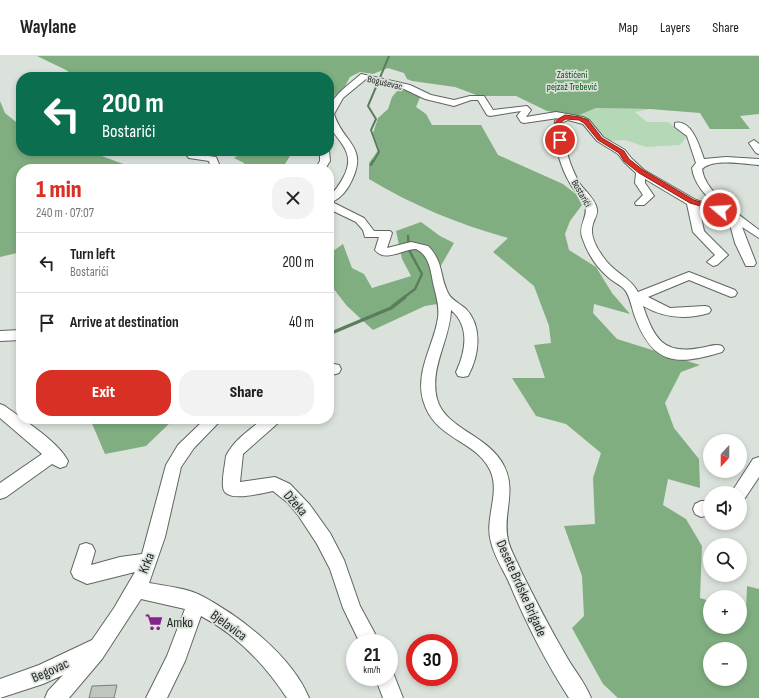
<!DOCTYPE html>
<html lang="en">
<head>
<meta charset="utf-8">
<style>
  :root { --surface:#fff; --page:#f2f2f2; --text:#222; --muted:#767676; --line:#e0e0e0; --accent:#d93025 }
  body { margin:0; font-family:"Sofia Sans Condensed",sans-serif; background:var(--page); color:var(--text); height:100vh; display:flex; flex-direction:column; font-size:15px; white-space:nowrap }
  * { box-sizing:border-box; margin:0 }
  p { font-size:13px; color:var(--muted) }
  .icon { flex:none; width:22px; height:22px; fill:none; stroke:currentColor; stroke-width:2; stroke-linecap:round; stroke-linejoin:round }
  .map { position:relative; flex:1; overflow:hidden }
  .side { position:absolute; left:16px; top:108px; width:318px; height:260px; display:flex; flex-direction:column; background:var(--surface); border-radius:16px; box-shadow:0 2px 6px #0003 }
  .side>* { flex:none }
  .hud { position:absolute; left:16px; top:16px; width:318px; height:84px; border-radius:16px; box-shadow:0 2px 6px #0003; background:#0b6e4f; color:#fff; overflow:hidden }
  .needle { width:26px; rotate:201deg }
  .buttons { position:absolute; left:703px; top:378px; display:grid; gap:8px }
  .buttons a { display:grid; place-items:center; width:44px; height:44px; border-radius:50%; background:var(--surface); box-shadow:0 2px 6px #0003; font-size:20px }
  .speed { position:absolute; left:346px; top:578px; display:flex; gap:8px; font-size:20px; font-weight:700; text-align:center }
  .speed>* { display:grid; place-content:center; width:52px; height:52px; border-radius:50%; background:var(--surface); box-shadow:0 2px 6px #0003; line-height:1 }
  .speed small { font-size:10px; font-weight:400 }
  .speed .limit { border:6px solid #d22; background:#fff; color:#111 }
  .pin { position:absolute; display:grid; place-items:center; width:34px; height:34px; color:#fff; margin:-17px; border:2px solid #fff; border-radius:50%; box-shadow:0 1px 4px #0007 }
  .me { position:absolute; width:44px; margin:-22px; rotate:288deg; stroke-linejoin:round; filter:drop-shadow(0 0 3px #0008) }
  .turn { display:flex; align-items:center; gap:14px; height:84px; padding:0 20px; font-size:18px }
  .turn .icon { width:52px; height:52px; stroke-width:2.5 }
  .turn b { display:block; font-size:28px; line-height:34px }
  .round { display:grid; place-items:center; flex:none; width:42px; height:42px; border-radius:16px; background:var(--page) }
  .overview { display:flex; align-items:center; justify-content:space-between; height:68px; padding:0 20px }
  h1 { font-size:24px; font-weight:800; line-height:30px; color:var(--accent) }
  .button { display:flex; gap:8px; margin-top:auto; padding:8px 20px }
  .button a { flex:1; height:46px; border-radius:16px; background:var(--accent); color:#fff; font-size:16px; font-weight:800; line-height:46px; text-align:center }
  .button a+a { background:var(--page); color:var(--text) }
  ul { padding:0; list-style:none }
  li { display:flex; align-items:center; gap:12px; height:60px; padding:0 20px; border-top:1px solid var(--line) }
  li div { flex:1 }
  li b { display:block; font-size:15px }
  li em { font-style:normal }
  header { display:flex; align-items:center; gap:24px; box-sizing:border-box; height:56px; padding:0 20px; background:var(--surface); border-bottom:1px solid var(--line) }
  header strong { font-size:19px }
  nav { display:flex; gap:22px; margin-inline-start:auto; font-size:14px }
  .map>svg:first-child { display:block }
</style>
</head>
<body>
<header>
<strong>Waylane</strong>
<nav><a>Map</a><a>Layers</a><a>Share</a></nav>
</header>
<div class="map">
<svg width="759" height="642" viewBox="0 0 759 642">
  <rect width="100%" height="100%" fill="#dbe2db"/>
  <!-- green -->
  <path fill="#b5d8b6" d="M596 52 650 53 635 56 647 66H668L688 79 680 89 646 91 625 84 607 85 592 68 577 60Z"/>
  <!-- forest -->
  <path fill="#80ae81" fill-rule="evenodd" d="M37 0H759V58L740 60 750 73H710L700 57 650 53 596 52 577 60 547 55 516 40H479L455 31 412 25 407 23 404 17 388 12 373 18 360 16 350 21 344 32 329 44V21H75L66 14Z
    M399 33 421 39 416 51 426 58 432 69H481L498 99 563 128 577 139 582 149 570 165 565 178 569 194 596 211 612 237 630 258 594 248 593 257 617 283 700 309 681 316 665 347 674 372 699 403 700 432 668 423 663 449 686 463 702 490 700 542 710 545V571H740V553L746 554 747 530 759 533V642H618L603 628 572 572 584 560 582 520 564 470 595 468 593 422 601 397 566 368 536 360 512 322H545L534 289 551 287 549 270 534 230 493 196 508 182C458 168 414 150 369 123V107L379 93 373 77 378 62 388 53 392 41ZM710 593H740V623H710Z
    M0 45 5 57 21 70V95H88L137 113H21V196L0 201Z
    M246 95H293L282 113H242L244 107 234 102Z
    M421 166 440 180 454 187 435 220 450 246 425 250 373 274 347 250 329 227V198L343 188 352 212 364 218 372 232 411 220 402 203 396 175Z
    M90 363H174L146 390 105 398Z"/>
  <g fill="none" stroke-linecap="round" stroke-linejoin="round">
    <!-- stream-far2 -->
    <path stroke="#5c7d5d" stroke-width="2" d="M373 106 379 96 371 74 376 63 368 50 389 0"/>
    <!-- stream-far1 -->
    <path stroke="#5c7d5d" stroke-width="2.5" d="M371 109 373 105
      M403 242 415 233 422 218 409 194 408 180"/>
    <!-- stream -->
    <path stroke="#5c7d5d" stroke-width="3.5" d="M329 278 391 252 405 241"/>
  </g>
  <!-- building -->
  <path fill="#bfc6bf" stroke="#787f78" d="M117 629 114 642H89L92 630Z"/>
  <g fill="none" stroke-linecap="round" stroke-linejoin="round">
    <!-- minor casing -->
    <g stroke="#5f665f" stroke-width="2">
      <path id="minor" d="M361 18 410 29 431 39 454 44 470 40H484L493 54 527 50 531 54 526 61 556 56 583 61 589 64 603 81 625 94 631 102 644 114 696 144 718 151C706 140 694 128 692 112L696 107 687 80 675 71V67C692 63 700 92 704 103L726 101 759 103V109C745 108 713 102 702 113 705 137 740 159 759 174V182L742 171 756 207 754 210H746L735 187 728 161 699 151 704 175 728 199 717 209 713 210 707 206 715 199 693 176 687 148 645 123V127L654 140 644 149H636L635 147 643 139 635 127 636 117 624 106 618 98 597 85 583 68 568 64 563 66C562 86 570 111 580 128 586 136 595 143 597 153 598 159 594 163 593 168 589 179 597 193 604 202 613 216 630 221 638 236L689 216 735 234 737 237 735 240 731 241 689 224 648 241 670 252 705 250 709 251 711 254 709 257C686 264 664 262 643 250 654 282 663 299 700 292 708 291 715 287 722 290L724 293 722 296C676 310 653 309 635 261 632 253 630 240 625 234 620 228 613 226 608 221 596 211 587 196 582 181 578 169 589 160 585 149 582 141 575 136 571 129 560 111 553 86 555 65L558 62 524 67 521 66 517 60 521 55 490 60 487 59 478 44H471L454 50 425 43 404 33 366 23 343 42 334 58C343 87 368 90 352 124 348 133 341 142 332 146L364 162 374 175H390L392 177 387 192 411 186 428 190C444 206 439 219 448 237 451 244 461 248 466 253 483 271 479 300 468 320L463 321 458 320 456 316C466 295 470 270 451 254 450 284 429 312 437 343 445 373 489 379 504 410 517 435 502 459 508 484 510 494 517 505 521 515 535 543 549 571 565 598 573 613 585 626 591 642H569C545 605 525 565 508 524 502 512 494 499 491 486 484 462 501 437 490 414 475 383 434 384 423 344 415 315 434 289 438 262 440 247 434 235 432 221 430 210 427 198 416 193 403 193 385 207 375 194L379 181H365L363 174 356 166 329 153V140C336 134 340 128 344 120 361 87 320 80 329 52 334 38 350 28 361 18Z
        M754 84 759 88V98L756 97 749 87Z
        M329 94 330 105 325 113H315L320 105V95Z
        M183 95H193L195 98 216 101 221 113H211L209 105 189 102Z
        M21 274V284L0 285V275Z
        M334 308 339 309 341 313 339 317 329 320V309Z
        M0 348 5 350C23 364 58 385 68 405L66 410 60 412 52 408 6 441 0 443V427L42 398 0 362Z
        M205 363H222L194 392 181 411 165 481 149 527C166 530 187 532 202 540 241 561 292 600 309 642H287C265 609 236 578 201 560L185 605 167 642H146L167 600 185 553 141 543 102 603 69 642H45L48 635 63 619 43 628 0 642V623L39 609 92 584 114 552 135 516 87 528 74 522 71 516 80 489 86 487 92 489 95 495 91 509 120 501 142 498 166 409 178 389Z
        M263 363H280L278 367 243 398 240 426 275 421 290 428 310 449 330 477 344 504 360 550 380 587H360L343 552 330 513 317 488 298 459 288 447 273 435C262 437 224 448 223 431 222 421 225 410 226 400 234 384 249 374 263 363Z
        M759 401V421L745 442 740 444V437H731L753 403Z
        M701 445H710V459L701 461 695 458 693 453 695 448Z
        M389 613 392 614 403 642H383L375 621H389Z"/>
    </g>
    <!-- minor -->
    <use href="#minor" fill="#fff" fill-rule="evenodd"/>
  </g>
  <!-- route -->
  <path fill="#d93025" stroke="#8d1f18" d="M565 59 580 61 588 64 602 82 624 95 629 103 643 114 694 144 724 154 720 156 690 147 639 117 624 105 619 97 598 84 584 67 579 64 566 63 562 65 563 84 558 85 555 67 558 63Z"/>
  <!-- icons -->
  <defs>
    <g id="supermarket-bare" transform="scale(1.38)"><path d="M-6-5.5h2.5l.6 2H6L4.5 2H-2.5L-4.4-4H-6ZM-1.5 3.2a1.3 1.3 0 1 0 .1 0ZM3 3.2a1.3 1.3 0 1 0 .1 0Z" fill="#86248d" stroke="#dbe2db" stroke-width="2.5" paint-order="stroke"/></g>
  </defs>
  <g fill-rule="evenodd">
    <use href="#supermarket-bare" x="154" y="566"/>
  </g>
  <g text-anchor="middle" stroke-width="3.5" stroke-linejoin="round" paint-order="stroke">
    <!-- far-park labels -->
    <g font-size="10" fill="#095016" stroke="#dbe2db">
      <text x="572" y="22">Zaštićeni<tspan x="572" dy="12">pejzaž Trebević</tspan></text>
    </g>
    <!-- far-street labels -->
    <g font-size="10" fill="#262926" stroke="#dbe2db">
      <text transform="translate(385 26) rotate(13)" y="4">Boguševac</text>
      <text transform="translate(582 137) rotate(60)" y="4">Bostarići</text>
    </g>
    <!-- near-street labels -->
    <g font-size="14" fill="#262926" stroke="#dbe2db">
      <text transform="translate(296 447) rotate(49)" y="5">Džeka</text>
      <text transform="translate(146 507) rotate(-68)" y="5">Krka</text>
      <text transform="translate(522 532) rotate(66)" y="5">Desete Brdske Brigade</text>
      <text transform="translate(229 569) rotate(36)" y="5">Bjelavica</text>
      <text transform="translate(50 614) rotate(-24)" y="5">Begovac</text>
    </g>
    <!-- near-poi labels -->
    <g font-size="14" fill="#262926" stroke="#dbe2db" text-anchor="start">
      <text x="167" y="571">Amko</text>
    </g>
  </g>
</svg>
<div class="buttons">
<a><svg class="needle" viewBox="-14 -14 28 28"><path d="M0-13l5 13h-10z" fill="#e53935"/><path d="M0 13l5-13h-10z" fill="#767676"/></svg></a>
<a><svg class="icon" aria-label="sound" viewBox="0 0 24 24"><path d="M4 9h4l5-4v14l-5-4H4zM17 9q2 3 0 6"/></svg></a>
<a><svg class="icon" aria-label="search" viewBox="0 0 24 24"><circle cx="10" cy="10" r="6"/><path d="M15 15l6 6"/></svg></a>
<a>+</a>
<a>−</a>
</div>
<div class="speed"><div>21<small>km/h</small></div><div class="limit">30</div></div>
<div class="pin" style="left:560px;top:84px;background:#d93025"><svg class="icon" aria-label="arrive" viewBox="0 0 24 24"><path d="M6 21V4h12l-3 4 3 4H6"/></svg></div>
<svg class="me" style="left:720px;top:154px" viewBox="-20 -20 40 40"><circle r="17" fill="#d93025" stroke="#fff" stroke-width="3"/><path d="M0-11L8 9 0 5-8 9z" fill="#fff"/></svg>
<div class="hud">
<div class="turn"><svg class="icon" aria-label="left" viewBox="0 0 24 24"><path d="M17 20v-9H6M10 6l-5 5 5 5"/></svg><div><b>200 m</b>Bostarići</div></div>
</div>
<section class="side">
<div class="overview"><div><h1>1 min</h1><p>240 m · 07:07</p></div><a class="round"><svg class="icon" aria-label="close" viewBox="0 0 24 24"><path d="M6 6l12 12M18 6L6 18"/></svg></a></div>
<ul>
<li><svg class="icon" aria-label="left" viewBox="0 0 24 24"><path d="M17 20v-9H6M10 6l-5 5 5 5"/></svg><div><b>Turn left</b><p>Bostarići</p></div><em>200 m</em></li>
<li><svg class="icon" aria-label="arrive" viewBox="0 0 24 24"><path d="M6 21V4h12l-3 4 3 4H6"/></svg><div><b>Arrive at destination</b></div><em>40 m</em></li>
</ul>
<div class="button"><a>Exit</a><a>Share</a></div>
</section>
</div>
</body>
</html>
